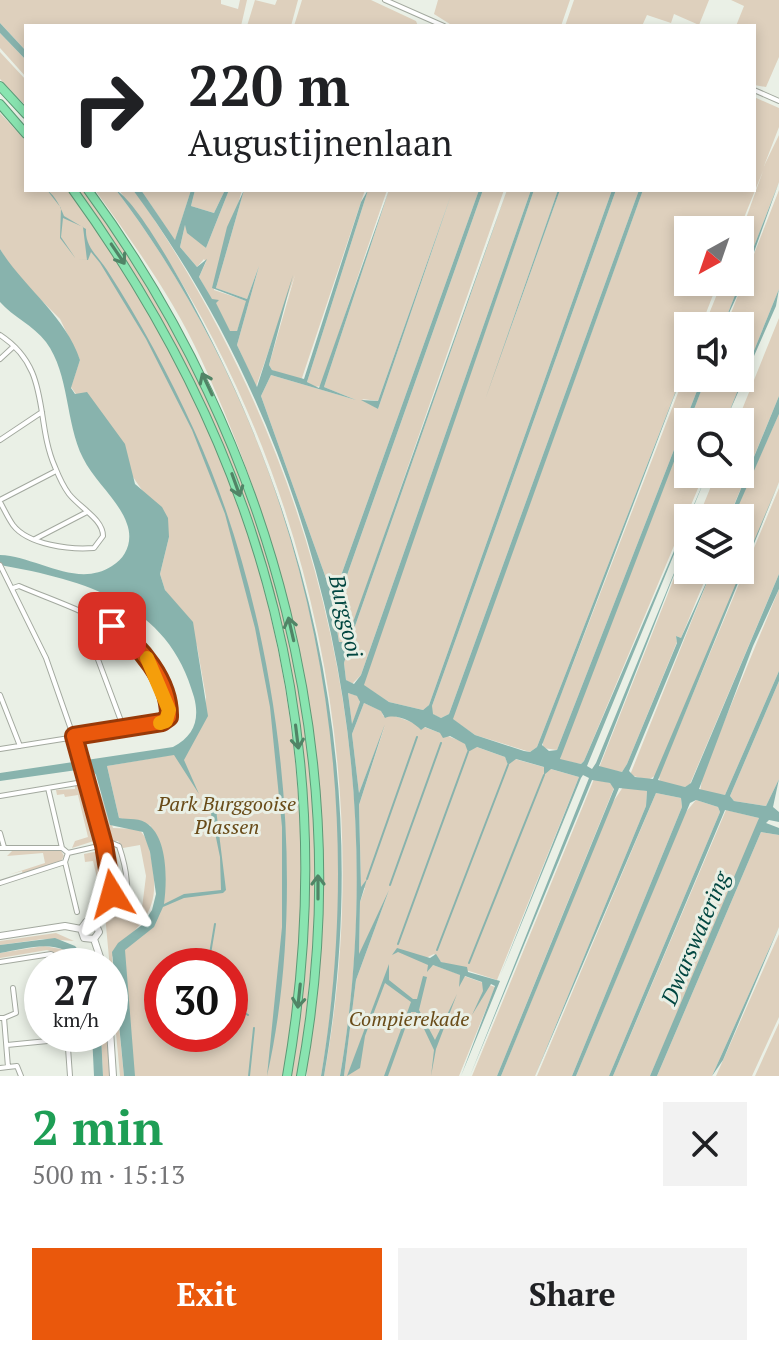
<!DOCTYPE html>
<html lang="en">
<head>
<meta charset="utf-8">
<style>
  :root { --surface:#fff; --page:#f2f2f2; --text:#202124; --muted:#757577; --accent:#ea580c }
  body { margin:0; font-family:"PT Serif",serif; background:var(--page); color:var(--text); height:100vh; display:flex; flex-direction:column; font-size:30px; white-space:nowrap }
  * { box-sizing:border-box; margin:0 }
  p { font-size:26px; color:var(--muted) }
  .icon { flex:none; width:44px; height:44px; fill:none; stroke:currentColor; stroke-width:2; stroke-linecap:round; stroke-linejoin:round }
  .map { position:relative; height:1076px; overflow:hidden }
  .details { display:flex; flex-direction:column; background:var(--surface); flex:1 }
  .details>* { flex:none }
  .guide { position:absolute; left:24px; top:24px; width:732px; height:168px; border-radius:0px; box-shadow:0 4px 12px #0003; background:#fff; color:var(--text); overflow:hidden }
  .needle { width:52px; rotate:220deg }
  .controls { position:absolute; left:674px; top:216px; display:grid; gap:16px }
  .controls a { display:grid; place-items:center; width:80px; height:80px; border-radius:0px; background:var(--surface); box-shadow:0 4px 12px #0003; font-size:40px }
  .speed { position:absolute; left:24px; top:948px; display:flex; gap:16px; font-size:40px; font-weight:700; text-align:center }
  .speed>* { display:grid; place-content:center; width:104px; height:104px; border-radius:50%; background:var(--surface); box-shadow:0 4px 12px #0003; line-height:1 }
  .speed small { font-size:20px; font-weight:400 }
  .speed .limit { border:12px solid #d22; background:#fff; color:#111 }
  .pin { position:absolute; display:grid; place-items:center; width:68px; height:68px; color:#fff; margin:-34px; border-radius:16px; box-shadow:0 4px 12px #0006 }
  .me { position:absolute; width:88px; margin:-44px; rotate:352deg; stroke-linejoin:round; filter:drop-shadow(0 0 6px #0008) }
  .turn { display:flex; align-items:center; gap:28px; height:168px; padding:0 32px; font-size:36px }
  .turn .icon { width:104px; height:104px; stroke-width:2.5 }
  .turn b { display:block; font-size:56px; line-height:68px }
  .round { display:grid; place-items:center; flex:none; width:84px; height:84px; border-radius:0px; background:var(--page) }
  .headline { display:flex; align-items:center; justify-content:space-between; height:136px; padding:0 32px }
  h1 { font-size:48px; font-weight:600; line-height:60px; color:#1e9e55 }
  .button { display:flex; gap:16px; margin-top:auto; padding:16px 32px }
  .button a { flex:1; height:92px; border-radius:0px; background:var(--accent); color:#fff; font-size:32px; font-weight:600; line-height:92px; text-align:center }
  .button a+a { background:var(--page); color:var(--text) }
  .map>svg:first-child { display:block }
</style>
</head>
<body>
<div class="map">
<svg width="779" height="1076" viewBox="0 0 779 1076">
  <rect width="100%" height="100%" fill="#eaf0e6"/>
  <!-- green -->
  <path fill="#ded0bd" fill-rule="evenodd" d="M0 0H221V4L238 9 240 0H247L241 26H26V51L0 23Z
    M255 0 275 5 277 0H298L291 26H247Z
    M302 0H371L416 21 418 26H294Z
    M438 0H570L561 26H453L434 14Z
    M574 0H709L699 25 674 14 671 23 647 15 642 26H565Z
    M731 0H779V57L766 87 754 85V26H736L744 6Z
    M0 33 26 60V77L0 48Z
    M0 52 26 80V106L0 79Z
    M754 97 779 108V127L764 166 779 135V182L723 326H704L722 282H740V235L763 171 739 230H688V282H718L701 326H688V360L537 747 530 752 475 735 452 719 643 190H754Z
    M0 113 26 141V190H69C112 253 156 317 189 386 267 547 304 723 301 902 300 952 298 1029 282 1076H130L117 955C163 915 179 884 150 825L119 818 107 766 188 752 205 712 206 697 197 646 165 590 160 574 169 537 144 493 71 387 80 360 60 319 14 273 0 249ZM162 966H230V1034H162Z
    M76 190H83C224 382 310 614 315 853 317 928 308 1002 298 1076H291C342 747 275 459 76 190Z
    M95 190H116C305 439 375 771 321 1076H307V1065C345 816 306 587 201 359 174 299 133 243 95 190Z
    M119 190H133L139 197C317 456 394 764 340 1076H324C381 772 306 437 119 190Z
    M141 190H191L175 241Z
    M195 190H225L214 213 191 206Z
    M229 190H242L214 290 247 301 237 331H229L199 277 206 262 204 259 197 267 180 247 185 225 206 248Z
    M244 190H365L301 381 272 370 269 365 295 275 256 387 237 345 259 266 247 299 216 288Z
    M368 190H387L321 386 315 387 307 382Z
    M389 190H479L333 598 261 396 271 375 356 400 324 387ZM451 195 378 409 362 399 378 401Z
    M483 190H504L352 628 346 642H339L334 612Z
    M507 190H531L361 675 352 684 346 680 344 663 354 629Z
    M534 190H558L496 369 560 190H612L429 705 423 710 389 702 363 685 365 677Z
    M616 190H639L449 714 441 718 432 714V706Z
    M779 190V289L725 422H689L706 378H740V326H726Z
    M779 318V396L729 517 698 518 716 474H740V422H737Z
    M688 367V378H702L557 750 543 748V741Z
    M779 414V482L658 774 648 780 630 775 712 570H740V518H732Z
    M688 424V474H704L584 761 581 764 560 760 561 753Z
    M779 488V574L690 784 685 787 660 784 659 775Z
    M688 543V570H709L681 638 676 636 677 642 627 764 622 772 599 768Z
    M779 589V671L725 795 700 792 703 773Z
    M779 681V779L766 806 734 801 730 796Z
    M348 693 358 696 360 703 352 725Z
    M364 703 382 711 383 716 392 715C431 729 467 744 505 757L508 764 515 759 579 777 497 980 441 962 434 954 426 958 433 965 495 987 459 1076H344L356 980 389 890 362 955 359 954 360 902 365 888 361 887 359 805 385 725 359 793 352 734Z
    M91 767 113 828 138 829C147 836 149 847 151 857 162 912 144 918 112 957L124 1076H120L105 915 121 917 126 910 141 916 146 876 140 845 123 848 118 841H107Z
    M594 779 610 783 614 788 497 1076H472Z
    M85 783 100 839 72 848 75 841 88 837 78 795 65 797 64 794 57 795 56 790 75 789V785Z
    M623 787 647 791 646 806 535 1076H501L611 805Z
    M656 793 681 798 682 807 572 1076H537Z
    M696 800 718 807 720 812 609 1076H576L685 813Z
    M726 810 759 818 751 844 650 1076H613Z
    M761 832 779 835V927L712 1076H657Z
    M114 845 122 883 121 908 116 912 108 907 116 887 108 847Z
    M14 849H60L64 856 60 863 23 875 22 871 8 875 45 863 43 853 7 856Z
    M99 851 103 854 109 884 100 910 92 911 91 906 103 903 93 861 85 862 84 854Z
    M56 933 74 941 43 939 0 945V941Z
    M779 934V1017L752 1076H716Z
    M44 946 66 950 61 955 47 950 0 958V953Z
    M779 1023V1076H755Z
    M101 1034H108L110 1076H103Z"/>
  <!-- water -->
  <path fill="#88b3ad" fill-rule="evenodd" d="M0 23 26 51V60L0 33Z
    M779 182 743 283 723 326Z
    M47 190C56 197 60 206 64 216L86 229C85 247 98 256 107 270 140 321 169 375 194 430 278 614 312 877 267 1076L282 927V827L270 707 255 628 225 514 192 430 146 339 100 263 91 252 88 260 76 259 60 238 61 208ZM63 218 83 227 87 260 76 259 61 237Z
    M116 190C139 204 182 283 196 310 323 549 371 807 324 1076H321C373 769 306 441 116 190Z
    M133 190H141L175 240 191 190H195L191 206 214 213 225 190H229L206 248 187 233 185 225 180 247 197 267 207 259 199 277 212 299 219 300 216 303 230 331H237L246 301 212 288 227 227 244 190 216 288 247 299 259 266 237 345 257 387 293 275 269 365 272 370 304 379 361 202 368 190 307 382 319 388 389 190 324 387 356 400 271 375 261 396 333 598 479 190H483L334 612 339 642H346L507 190 354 629 344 663 346 680 354 684 361 675 531 190H534L364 685 389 702 423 710 429 705 612 190H616L432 706 433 714 441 718 449 714 639 190H643L453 719 475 735 524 751 530 752 537 747 688 360 542 745 549 751 557 750 702 378H706L560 759 581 764 584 761 707 474 587 766 592 769 596 763 688 539 599 766 622 772 627 764 677 643 676 636 681 638 712 570 629 771 635 777 653 779 779 482 658 780 685 787 691 783 779 574V589L753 646 699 789 725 795 779 671V681L730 796 734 801 766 806 779 779 773 807 779 812V822L769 820 766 823 779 828V835L761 832 657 1076H650L759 818 725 810 613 1076H609L720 812 718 807 696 800 690 803 576 1076H572L682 807 681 798 656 793 535 1076 646 806 647 791 619 788 501 1076H497L614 789 610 783 592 780 470 1076 589 778 583 775 581 778 500 976 579 777 551 769 544 775V767L516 759 508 765 505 757 477 747 468 752 465 744 450 736 443 738 440 733 425 727 421 730C414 722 396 713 385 718L381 711 364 703 352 734 359 793 385 724 359 805 361 887 367 879 360 902 359 954 389 890 356 980 344 1076H340C393 768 319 442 133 190ZM348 693 357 696 360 702 352 724Z
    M558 190H560L485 400Z
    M451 195 378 409 361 400 378 401Z
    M0 249C24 288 65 315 80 360L71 388 75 394 87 392 125 444 135 484 162 507 168 518 169 537 160 574 165 590 193 622 208 716 184 760 199 794 174 755 107 766 119 818C129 820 140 817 149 825 168 841 167 882 164 904L184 894 221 890 220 857 209 804 216 809 226 890 223 893 184 898 163 907 154 927 125 950 135 1076H124L112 952 118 943 142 925 152 910 156 894 150 852 143 832 110 825 96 775 91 768 0 781V773L173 747C194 736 200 720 194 697 169 603 84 580 0 565V555C36 556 77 589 112 566 127 557 133 540 127 524 119 500 94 481 83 458 65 422 70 375 46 342 33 325 13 317 0 302Z
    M779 289 776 306 725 422Z
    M779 396V414L734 516 729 518Z
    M779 927 723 1060 712 1076Z
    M55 938 75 946 92 966H83C62 936 31 948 0 953V945Z
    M397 948 430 958 436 954 441 962 467 967 468 972 500 981 461 1076 495 986 491 984 472 1015 483 991 482 982 465 976 459 987 460 975 433 965 427 972 428 965 398 952 392 955Z
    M389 964V980L413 999H417L423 976 427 977 419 1010 435 1040 457 994 436 1049 431 1076 434 1050 416 1012H411L388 1076H384L411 1002 385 983 365 1036 360 1068 347 1076Z
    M92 1034H101L103 1076H94Z"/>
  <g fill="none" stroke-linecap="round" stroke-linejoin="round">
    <!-- stream -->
    <path stroke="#88b3ad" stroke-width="2" d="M367 879 417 737
      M390 885 441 743
      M398 944 468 752
      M437 950 508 765
      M469 963 544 775
      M208 966 215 924
      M230 1003 248 1015
      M249 1076 254 1028"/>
    <!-- street casing -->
    <g stroke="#a3a99f" stroke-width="6">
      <path id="street" d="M385 0 444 26
        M754 90 779 101
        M0 335C52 369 34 419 55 467 59 477 63 486 69 494 80 508 103 519 103 536L94 548C71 550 28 545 13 525 8 518 4 509 0 502
        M0 359 13 347
        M0 440 42 412
        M0 500 56 471
        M35 539 87 512
        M0 565 46 658 89 781 113 883 109 902 95 923
        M81 614 124 729
        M0 695 20 746
        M0 749 157 724 169 717C169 706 165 697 161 687 138 625 75 610 19 586L13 588
        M48 788 62 848 68 853 65 862 77 912
        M0 796 83 782
        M0 833 4 847
        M0 848H62
        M68 853 112 843 119 846C126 867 132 893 120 913L105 908
        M0 883 65 862
        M0 962 51 954 59 959 60 966
        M0 1018H4L8 1067 0 1068
        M4 1018 16 1013 13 988
        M67 1034 70 1076
        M7 1045 68 1039
        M8 1067 17 1066 21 1076"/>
    </g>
    <!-- secondary casing -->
    <g stroke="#a3a99f" stroke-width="8">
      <path id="secondary" d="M81 929 86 922 95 923 99 932 94 939
        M81 929 84 938 94 939
        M0 936 65 926 81 929
        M94 939 103 966
        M110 1030 113 1076"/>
    </g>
    <!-- highway casing -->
    <g stroke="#5d9976" stroke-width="10">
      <path id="highway" d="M0 86 26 114
        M0 104 26 134
        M73 190C267 458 344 748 287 1076
        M88 190C274 444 359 763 301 1076"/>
    </g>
    <!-- street -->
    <use href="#street" stroke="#fff" stroke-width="4"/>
    <!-- secondary -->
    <use href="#secondary" stroke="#fff" stroke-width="6"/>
    <!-- highway -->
    <use href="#highway" stroke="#89e4b0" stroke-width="8"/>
  </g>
  <!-- one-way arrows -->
  <defs><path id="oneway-shaft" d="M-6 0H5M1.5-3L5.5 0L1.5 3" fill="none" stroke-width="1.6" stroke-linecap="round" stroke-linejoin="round" transform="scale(2)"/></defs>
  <g stroke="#518466">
    <use href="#oneway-shaft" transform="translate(118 254) rotate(56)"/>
    <use href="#oneway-shaft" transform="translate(207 384) rotate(-115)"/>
    <use href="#oneway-shaft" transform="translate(236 485) rotate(70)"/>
    <use href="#oneway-shaft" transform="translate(291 629) rotate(-103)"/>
    <use href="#oneway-shaft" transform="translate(297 737) rotate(83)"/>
    <use href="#oneway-shaft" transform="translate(318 887) rotate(-90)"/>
    <use href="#oneway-shaft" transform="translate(299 996) rotate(96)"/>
  </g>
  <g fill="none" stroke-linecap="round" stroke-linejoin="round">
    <!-- route casing -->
    <g stroke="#983908" stroke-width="20">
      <path id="route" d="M112 894 104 845 74 736 162 722 169 717C170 681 140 645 112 626"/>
    </g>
    <!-- route -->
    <use href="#route" stroke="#ea580c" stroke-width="14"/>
    <!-- slow -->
    <path stroke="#f59e0b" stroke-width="14" d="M147 658 169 710 166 721 160 723"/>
  </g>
  <g text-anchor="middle" stroke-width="6" stroke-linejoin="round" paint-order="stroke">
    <!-- park labels -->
    <g font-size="20" font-style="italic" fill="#694b18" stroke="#eaf0e6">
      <text x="227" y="811">Park Burggooise<tspan x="227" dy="23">Plassen</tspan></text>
      <text x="409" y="1026">Compierekade</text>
    </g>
    <!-- water labels -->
    <g font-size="22" font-style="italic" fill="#014640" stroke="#eaf0e6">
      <text transform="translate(346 616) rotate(77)" y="8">Burggooi</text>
      <text transform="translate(695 938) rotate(-67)" y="8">Dwarswatering</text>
    </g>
  </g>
</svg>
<div class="controls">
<a><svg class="needle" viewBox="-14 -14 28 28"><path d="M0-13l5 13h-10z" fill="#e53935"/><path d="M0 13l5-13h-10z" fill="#757577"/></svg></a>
<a><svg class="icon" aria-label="sound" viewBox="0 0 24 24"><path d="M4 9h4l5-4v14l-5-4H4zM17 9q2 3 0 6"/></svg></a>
<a><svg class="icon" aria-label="search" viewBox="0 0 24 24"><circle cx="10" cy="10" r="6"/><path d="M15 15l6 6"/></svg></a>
<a><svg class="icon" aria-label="layers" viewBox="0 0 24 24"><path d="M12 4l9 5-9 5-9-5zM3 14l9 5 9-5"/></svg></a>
</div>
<div class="speed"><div>27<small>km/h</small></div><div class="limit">30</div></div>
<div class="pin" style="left:112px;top:626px;background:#d93025"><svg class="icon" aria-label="arrive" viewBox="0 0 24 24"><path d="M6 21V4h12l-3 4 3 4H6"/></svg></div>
<svg class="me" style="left:112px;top:894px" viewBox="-20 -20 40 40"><path d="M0-17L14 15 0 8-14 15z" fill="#ea580c" stroke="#fff" stroke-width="4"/></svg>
<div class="guide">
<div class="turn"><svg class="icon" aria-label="right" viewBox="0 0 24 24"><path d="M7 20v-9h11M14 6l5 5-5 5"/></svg><div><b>220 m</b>Augustijnenlaan</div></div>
</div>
</div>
<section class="details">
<div class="headline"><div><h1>2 min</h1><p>500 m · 15:13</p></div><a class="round"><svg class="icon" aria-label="close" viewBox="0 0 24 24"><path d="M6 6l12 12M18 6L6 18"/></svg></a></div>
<div class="button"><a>Exit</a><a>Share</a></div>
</section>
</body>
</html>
